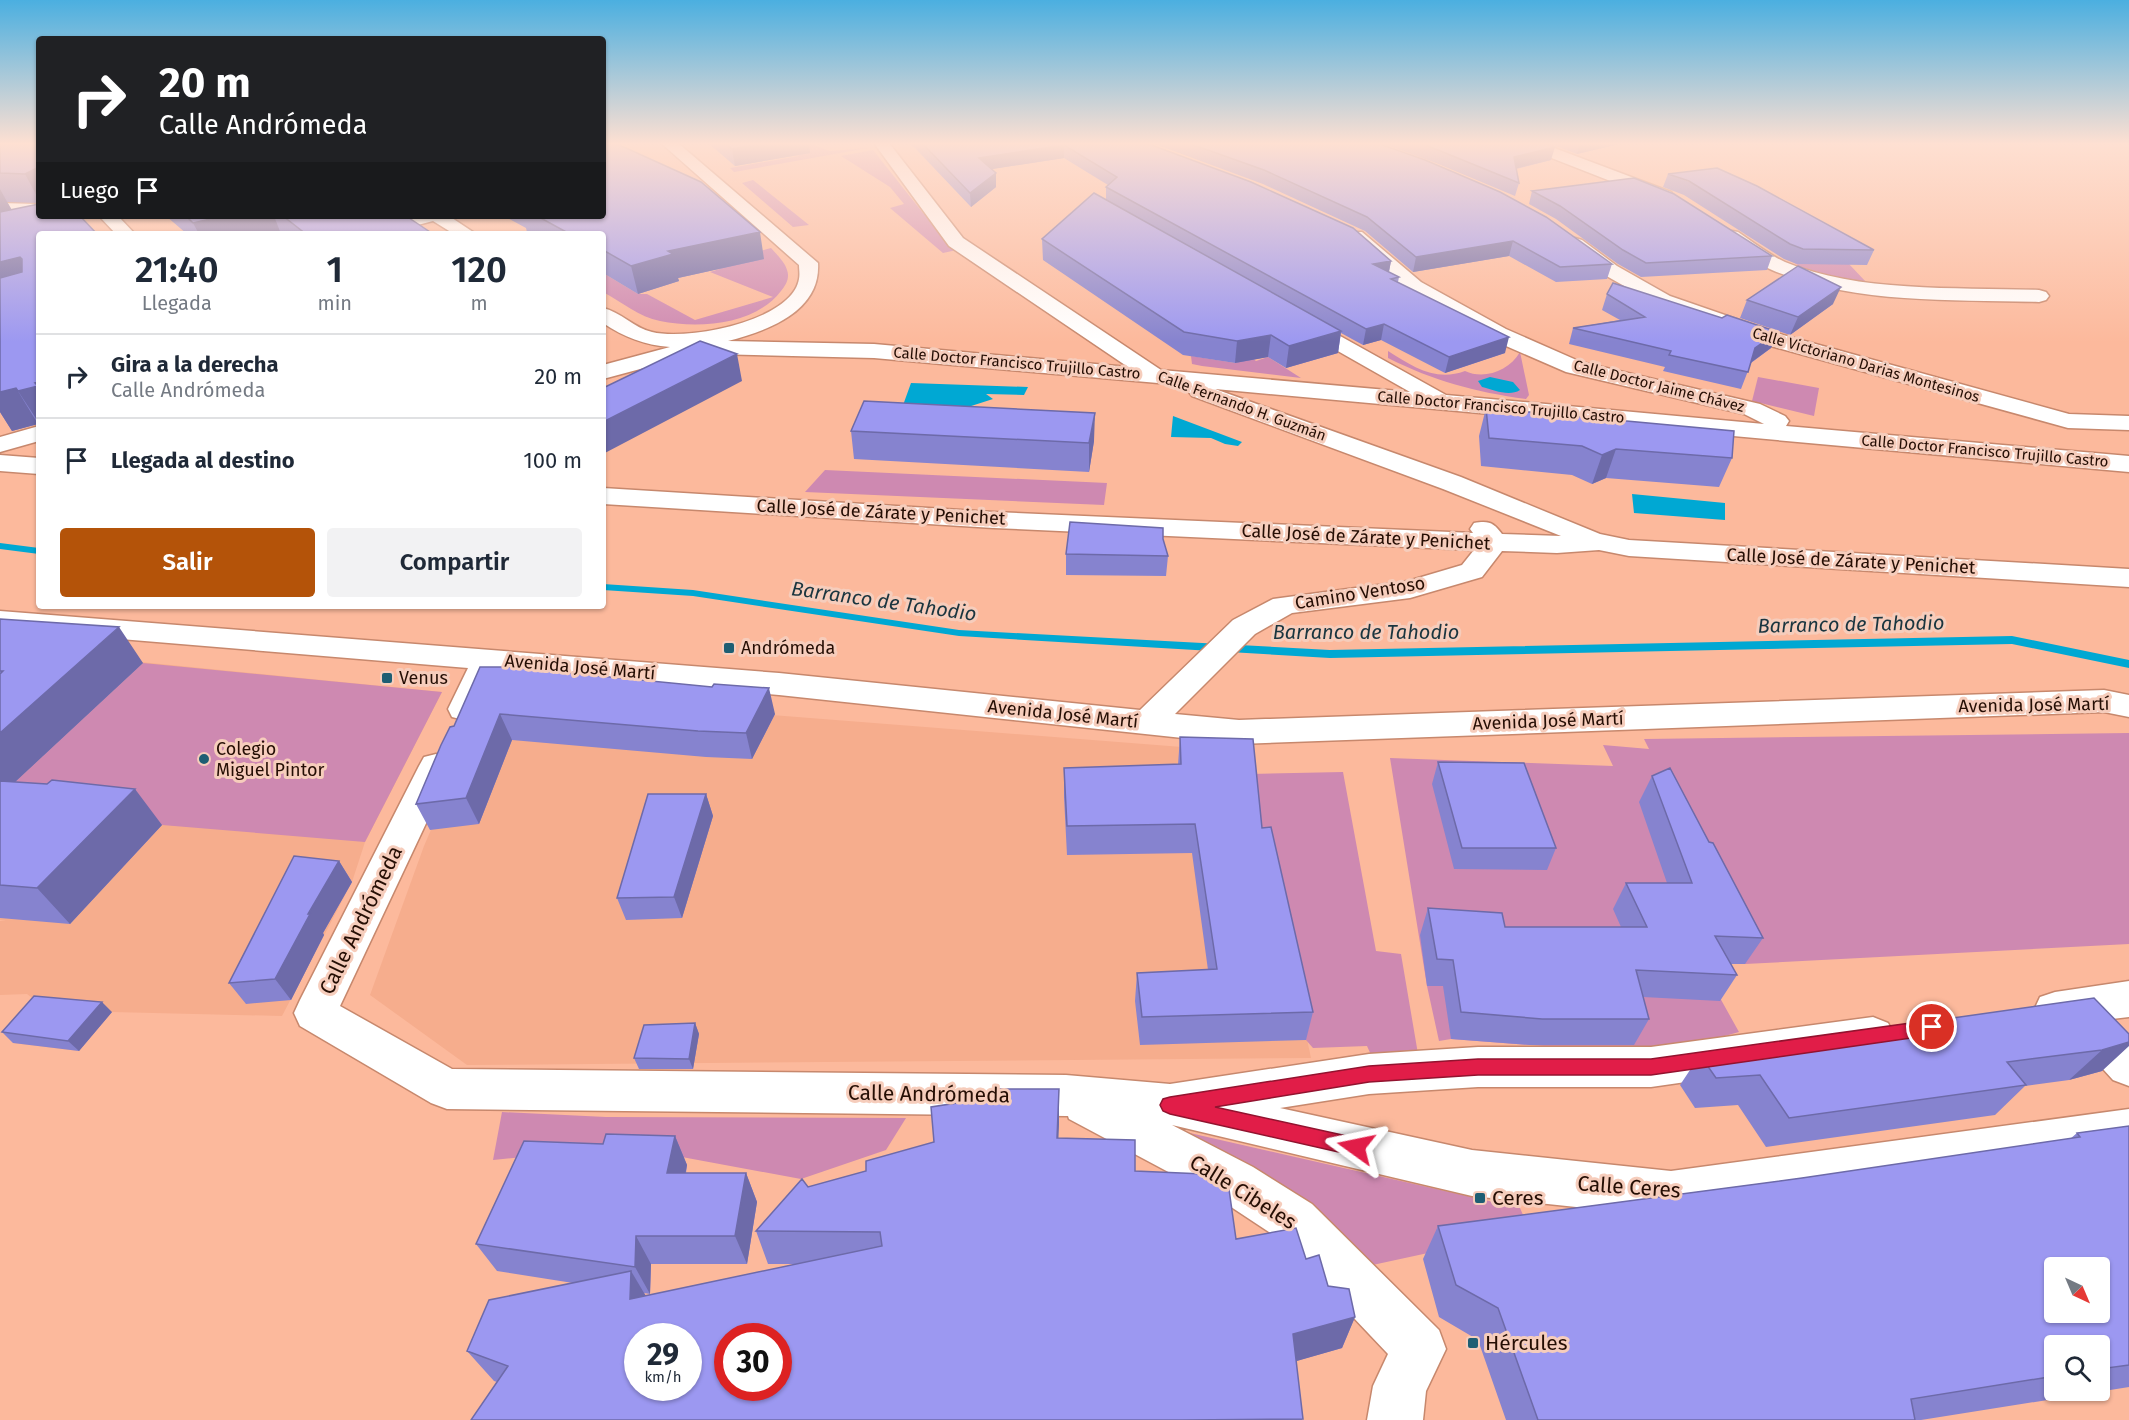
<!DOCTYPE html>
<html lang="es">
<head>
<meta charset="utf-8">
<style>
  :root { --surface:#fff; --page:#f2f2f3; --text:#1f2937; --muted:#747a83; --line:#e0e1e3; --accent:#b45309 }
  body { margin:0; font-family:"Fira Sans",sans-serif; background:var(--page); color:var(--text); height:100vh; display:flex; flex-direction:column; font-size:22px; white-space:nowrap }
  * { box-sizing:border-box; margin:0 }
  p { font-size:20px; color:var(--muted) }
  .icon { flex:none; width:33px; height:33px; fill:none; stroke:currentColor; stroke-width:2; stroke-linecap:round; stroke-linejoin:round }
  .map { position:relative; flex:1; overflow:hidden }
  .sheet { position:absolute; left:36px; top:231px; width:570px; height:378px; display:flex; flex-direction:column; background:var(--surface); border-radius:6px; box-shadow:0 2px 4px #0004 }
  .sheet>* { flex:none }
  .top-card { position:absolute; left:36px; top:36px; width:570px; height:183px; border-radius:6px; box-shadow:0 2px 4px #0004; background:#202124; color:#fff; overflow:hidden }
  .needle { width:39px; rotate:136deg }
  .tools { position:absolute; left:2044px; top:1257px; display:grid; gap:12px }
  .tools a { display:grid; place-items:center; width:66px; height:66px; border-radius:6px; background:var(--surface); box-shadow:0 2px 4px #0004; font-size:30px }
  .speed { position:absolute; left:624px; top:1323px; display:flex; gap:12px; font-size:30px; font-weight:700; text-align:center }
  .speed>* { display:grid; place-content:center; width:78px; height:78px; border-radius:50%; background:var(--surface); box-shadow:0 2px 4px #0004; line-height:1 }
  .speed small { font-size:15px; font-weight:400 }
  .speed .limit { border:9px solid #d22; background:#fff; color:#111 }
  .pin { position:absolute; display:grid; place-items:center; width:51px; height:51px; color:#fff; margin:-26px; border:3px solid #fff; border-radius:50%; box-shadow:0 2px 6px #0007 }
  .me { position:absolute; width:66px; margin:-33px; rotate:282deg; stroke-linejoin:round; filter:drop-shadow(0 0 4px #0008) }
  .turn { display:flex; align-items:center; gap:21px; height:126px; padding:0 24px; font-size:27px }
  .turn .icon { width:78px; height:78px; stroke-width:2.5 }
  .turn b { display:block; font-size:42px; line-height:51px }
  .then { display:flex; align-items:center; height:57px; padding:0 24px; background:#0003; gap:12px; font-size:22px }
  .eta { display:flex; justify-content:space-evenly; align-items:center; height:102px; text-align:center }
  .eta b { font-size:36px; font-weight:600; line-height:42px }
  .button { display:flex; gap:12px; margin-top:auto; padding:12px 24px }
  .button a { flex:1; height:69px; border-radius:6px; background:var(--accent); color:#fff; font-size:24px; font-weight:600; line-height:69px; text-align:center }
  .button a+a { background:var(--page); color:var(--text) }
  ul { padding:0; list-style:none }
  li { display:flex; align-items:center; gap:18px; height:84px; padding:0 24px; border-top:2px solid var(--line) }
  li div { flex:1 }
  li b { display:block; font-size:22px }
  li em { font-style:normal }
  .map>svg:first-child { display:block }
</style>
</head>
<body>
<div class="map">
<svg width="2129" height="1420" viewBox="0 0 2129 1420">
  <rect width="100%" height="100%" fill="#fcb99c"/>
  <!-- built -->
  <path fill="#f6ad8d" d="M0 648 442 692 365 842 352 882 282 1016 112 1012 79 1051 13 1043 44 1007 27 994 0 995V921H6L0 920Z
    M490 693 1246 752 1311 1058 467 1065 370 995 424 846Z"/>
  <!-- green -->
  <path fill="#ce89b1" d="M785 143H809L830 151 868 148 734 172 730 168 799 156Z
    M873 150 923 213 961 249 943 253 890 208 904 204 890 187 841 156Z
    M753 180 809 225 793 227 742 183Z
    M1745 234 1773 235 1849 264 1866 282 1832 276 1801 267Z
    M771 248C776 254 785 262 787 270 790 278 786 285 781 291 755 325 699 329 660 321 639 317 622 302 603 292V273L638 294H647L695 320 773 297 710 272C732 266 749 253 771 248Z
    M1388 351C1413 367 1436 382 1465 371 1484 380 1509 371 1520 352L1529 395 1526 399C1475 392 1434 381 1388 358Z
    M1191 356 1235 363 1252 358 1256 361 1268 357 1301 378 1202 366 1192 364Z
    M1758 377 1819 388 1814 416 1752 401Z
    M825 470 1107 483 1104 505 805 492Z
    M143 663 442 692 365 842 162 825 0 796Z
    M2129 733V944L1745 964 1700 962 1739 1032 1685 1047 1636 1053 1451 1039 1439 1041 1427 986 1390 758 1613 766 1603 745 1649 749 1644 739Z
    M1343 772 1376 951 1401 954 1418 1054 1372 1057 1367 1046 1313 1048 1306 1040 1250 774Z
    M502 1112 606 1117 906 1118 886 1150 801 1179 628 1147 493 1160Z
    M1181 1131 1520 1208 1530 1231 1368 1266Z"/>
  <!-- water -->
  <path fill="#00a8d3" d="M1490 377 1513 382 1520 390C1509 397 1494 390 1482 387L1478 381Z
    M911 383 1028 387 1024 395 986 394 993 399 968 407 902 408Z
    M1173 416 1242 442 1238 446 1225 444 1211 438 1171 437Z
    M1632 494 1725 503V520L1634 513Z"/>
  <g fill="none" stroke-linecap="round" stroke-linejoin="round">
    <!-- stream -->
    <path fill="#00a8d3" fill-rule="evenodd" d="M0 543 39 548V554L0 549Z
      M603 584 693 590 959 630 1330 650 2012 636 2129 660V668L2012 644 1330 658 959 636 693 596 603 590Z"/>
    <!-- minor casing -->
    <g stroke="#c7886d" stroke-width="3">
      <path id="minor" d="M661 143H678L818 263C821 312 767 331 728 341L874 344 1128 367 949 246 874 143H889L963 238 1161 370 1410 392 1292 325 1289 321 1292 317 1299 315 1306 317 1446 395 1764 424 1744 414 1566 372 1490 339 1407 290 1350 240 1347 236 1350 232H1362L1421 282 1506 329 1581 362 1760 404 1785 416 1789 421 1786 426 2129 456V472L1215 389 1461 477 1600 534 1629 540 2129 569V587L1629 556 1599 550 1557 553 1502 551 1482 577 1410 598 1292 613 1255 634 1175 714 1239 720 2104 690 2129 695V717L2104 712 1239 744 779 695 499 671 476 717 464 720 452 717 448 709 468 668 0 629V611L779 673 1140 710 1233 620 1273 599 1408 581 1462 565 1474 550 994 528 603 504V488L994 512 1473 533 1470 529 1474 523C1489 520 1494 523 1502 534L1561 536 1443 489 1192 396 1188 391 1192 386 874 358 713 354 698 351 696 354 603 379V365L670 347C644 345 624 337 603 323V308C621 312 634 328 652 332 688 341 792 321 799 279 800 274 799 269 799 265Z
        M1519 143H1541L1671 192 1674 196 1671 200H1659L1521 146Z
        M0 203 39 204V214L0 213Z
        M99 216H118L135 234H116Z
        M412 216H449L476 234H454L433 221 383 234H352L355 230Z
        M1732 231 1738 232C1753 242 1769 255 1785 262 1859 293 1959 287 2039 290L2046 292 2049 296 2046 300 2039 302C1951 299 1855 305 1772 270 1755 263 1740 250 1726 240L1723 236 1726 232Z
        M1575 238 1582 240 1617 266 1670 296 1783 335 2069 414 2129 416V430L2068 428 1767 345 1656 304 1603 274 1568 248 1566 244 1568 240Z
        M39 426V441L0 452V437Z
        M0 455 39 458V474L0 471Z
        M436 754 448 757 453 766 340 1006 452 1069 1066 1075 1170 1084 1369 1054 1478 1047H1651L1873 1017 1888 1023 1895 1036 1888 1049 1873 1055 1651 1087H1478L1369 1094 1280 1108 1472 1150 1671 1171 2129 1109V1153L1671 1217 1472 1196 1172 1125 1253 1167 1312 1204 1439 1330 1446 1349 1426 1391 1423 1420H1367L1373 1386 1388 1354 1278 1238 1219 1199 1069 1119 1068 1116 447 1109 431 1103 300 1026 294 1013 300 1000 419 766 424 757Z
        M2129 981V1017L2112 1019 2129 1036V1086L2113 1080 2072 1035 2068 1026 2055 1028 2040 1023 2034 1010 2040 997 2055 992Z"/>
    </g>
    <!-- minor -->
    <use href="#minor" fill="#fff" fill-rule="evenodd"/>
  </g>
  <!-- wall -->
  <path fill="#8683cf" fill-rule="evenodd" d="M0 143H39V203L7 202 12 210 39 234V425L38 424 12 431 0 412Z
    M708 143H809L810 153 735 166Z
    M907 143H1146L1391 261 1389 272 1399 277 1398 282 1505 353 1445 373 1381 340 1363 345 1341 333 1338 353 1286 368 1268 357 1235 363 1183 355 1043 260 1042 239 1106 200V187L1108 185 1064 158 991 169 996 187 971 207 915 148Z
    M1152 143H1377L1612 264 1607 279 1556 282 1509 256 1413 272 1365 231 1263 184Z
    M1381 143H1545L1551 160 1516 169 1519 183 1515 196 1436 163Z
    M1548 143H1623L1577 154Z
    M1668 174 1874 250 1867 265 1797 264 1784 259 1684 195 1663 187Z
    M1532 191 1772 256 1767 270 1641 277 1618 264 1556 219 1529 204Z
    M166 216H406L433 234H187Z
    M504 216H603L764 259 678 278 679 281 638 294 603 273V234H530L527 232 526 228Z
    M1607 294 1722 318 1778 332 1771 348 1751 363 1741 389 1663 371 1665 367 1569 344 1573 328 1620 320 1602 310Z
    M1747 300 1833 304 1790 335 1740 318Z
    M1486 408 1732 458 1719 487 1606 478 1592 484 1572 475 1481 466 1479 436Z
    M851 431 1094 441 1089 472 854 459Z
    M1066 554 1168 556 1166 576 1066 575Z
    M0 619 143 663 15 782 162 825 70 924 0 918Z
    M480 667 775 714 752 759 706 757 512 740 479 824 430 830 416 804 454 726Z
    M1180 737 1262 828 1313 1012 1306 1040 1140 1045 1135 1001 1137 973 1208 970 1192 853 1067 855 1064 797V768L1178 765Z
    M1438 762 1556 848 1547 870 1454 869 1432 784Z
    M1652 776 1709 842 1763 938 1745 964H1730L1737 975 1720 1001 1643 997 1649 1019 1634 1045H1530L1451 1039 1443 986H1427L1420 935 1428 908 1505 927H1621L1613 909 1626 883H1667L1639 802Z
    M706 794 713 816 682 918 626 920 617 898Z
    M339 861 352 882 323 933 324 935 291 1000 246 1004 229 983Z
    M112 1012 79 1051 13 1043 2 1032Z
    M695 1023 699 1034 693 1069H639L634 1058Z
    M2129 1034 2102 1071 2069 1080 2025 1086 1995 1115 1766 1147 1738 1105 1695 1108 1680 1085 1700 1055Z
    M1059 1089 1058 1138 1135 1171 1236 1239 1306 1259 1355 1317 1342 1348 1296 1361 1302 1420H471L497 1382 494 1381 467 1351 573 1283 497 1271 476 1244 603 1144 675 1136 687 1165 686 1173H746L757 1202 747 1264H651L650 1294 644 1293 646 1296 796 1264H768L756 1231 808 1187 866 1171Z
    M2129 1126V1387L1921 1420H1506L1478 1340 1439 1317 1423 1259 1438 1226 1802 1178 2070 1139 2077 1133ZM2055 1346H2100V1390H2055Z"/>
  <!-- shaded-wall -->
  <path fill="#6d6aa9" d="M765 143H809L810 153 735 166 732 149Z
    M1580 143H1623L1577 154Z
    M1064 145V158L980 171 979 158Z
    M1555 147 1551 160 1510 170 1514 157Z
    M39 167V200L25 174Z
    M996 173V187L971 207 970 193Z
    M0 189 15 216 0 223Z
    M223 216H274L281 234H199L193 223Z
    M760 232 764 259 678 278 679 281 638 294 631 266 668 251Z
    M1513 241 1509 256 1413 272 1416 257Z
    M20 257 38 289 0 299V262Z
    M1391 261 1388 276 1373 264Z
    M1841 287 1833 304 1790 335 1798 317Z
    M1384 324 1381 340 1363 345 1366 329Z
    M1341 331 1338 353 1286 368 1289 346Z
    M1778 332 1771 348 1749 364 1755 348Z
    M1271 335 1268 357 1235 363 1237 341Z
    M1509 337 1505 353 1445 373 1449 357Z
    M737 354 742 381 603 454V422Z
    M39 382V423L18 391Z
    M16 388 38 424 12 431 0 412V392Z
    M1095 413 1094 441 1089 472V443Z
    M1616 449 1606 478 1592 484 1602 455Z
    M119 627 143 663 0 796V733Z
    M769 688 775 714 752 759 746 733Z
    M500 714 512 740 479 824 466 798Z
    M135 789 162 825 70 924 37 888Z
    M706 794 713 816 682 918 674 897Z
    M339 861 352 882 323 933 324 935 291 1000 275 979 308 914Z
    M102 1002 112 1012 79 1051 68 1041Z
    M695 1023 699 1034 693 1069 689 1059Z
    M2129 1042V1046L2102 1071 2069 1080 2102 1050Z
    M1059 1089V1124L1057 1173V1138Z
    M675 1136 687 1165 680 1202 667 1173Z
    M746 1173 757 1202 747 1264 735 1236Z
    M636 1236 651 1264 650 1294 635 1267Z
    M631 1271 650 1303 630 1299Z
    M1355 1317 1342 1348 1283 1365 1293 1334Z"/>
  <!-- building -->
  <path fill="#9c98f1" stroke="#6d6aa9" stroke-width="1.5" fill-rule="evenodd" d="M0 143H39V167L25 174 0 173Z
    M603 143H615L701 182 760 232 668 251 673 254 631 266 603 250V234H577L573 232 568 233 537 216H603Z
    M725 143H765L732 149Z
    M922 143H1146L1251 182 1353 228 1391 261 1373 264 1399 277 1391 279 1509 337 1449 357 1384 324 1366 329 1106 187 1117 177 1064 145 979 158 996 173 970 193Z
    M1188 143H1377L1425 160 1500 192 1546 217 1612 264 1560 267 1513 241 1416 257 1367 217 1264 170Z
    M1420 143H1545L1555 147 1514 157 1519 183 1438 150Z
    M1717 168 1757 186 1874 250 1803 249 1790 244 1689 181 1668 174Z
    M1634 178 1674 194 1772 256 1646 263 1623 250 1560 206 1532 191Z
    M1094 193 1341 331 1289 346 1271 335 1237 341 1184 332 1042 239Z
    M39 204V216H80L97 234H39V382L35 383 38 386 18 391 16 388 0 392V278L22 272V259L20 257 0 262V212Z
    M186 216H223L193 223Z
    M283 216H406L433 234H306Z
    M1798 266 1841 287 1798 317 1747 300Z
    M1613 283 1722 318 1727 315 1778 332 1755 348 1748 372 1669 355 1671 351 1573 328 1645 317 1607 294Z
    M700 341 737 354 603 422V388Z
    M864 401 1095 413 1089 443 851 431Z
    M1486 408 1734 431 1732 458 1616 449 1602 455 1582 446 1489 438Z
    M1070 522 1163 528V539L1168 556 1066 554Z
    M0 619 119 627 0 733V674L3 671H0Z
    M480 667H508L712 687 714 684 769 688 746 733 698 731 500 714 466 798 416 804 441 745 450 727 454 726Z
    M1180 737 1253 739 1262 828 1271 827 1313 1012 1142 1017 1137 973 1217 969 1195 824 1067 826 1064 768 1181 764Z
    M1438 762 1524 763 1556 848H1462Z
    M1670 768 1709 842 1713 843 1763 938 1715 936 1737 975 1636 970 1649 1019H1542L1461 1012 1453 960 1437 959 1428 908 1502 913 1505 927H1647L1626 883H1692L1652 776Z
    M52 780 135 789 37 888 0 885V781L47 784Z
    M648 794H706L674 897 617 898Z
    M294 856 339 861 308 914H310L275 979 229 983Z
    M34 996 102 1002 68 1041 2 1032Z
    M2094 998 2129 1034V1042L2102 1050 2007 1062 2026 1085 1789 1118 1760 1075 1716 1078 1700 1055 1792 1041 1799 1050 1875 1029Z
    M695 1023 689 1059 634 1058 644 1025Z
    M997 1089H1059L1057 1138 1135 1140V1171L1227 1175 1236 1239 1296 1228 1306 1259 1319 1255 1328 1286 1349 1289 1355 1317 1293 1334 1303 1419 1183 1420H471L508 1366 467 1351 489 1300 631 1271 630 1299 882 1246 880 1232 756 1231 802 1179 808 1187 866 1171V1161L934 1142 931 1107 996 1097ZM638 1336H688V1388H638ZM728 1336H778V1388H728Z
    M2129 1126V1365L2100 1369V1346H2055V1376L1911 1399 1915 1420H1538L1498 1308 1456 1285 1438 1226 1802 1178 2080 1137 2077 1133ZM2055 1268H2100V1312H2055Z
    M606 1134 675 1136 667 1173H746L735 1236H636L635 1267 476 1244 524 1141 603 1144Z"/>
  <!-- sky -->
  <linearGradient id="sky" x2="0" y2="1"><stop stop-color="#4bafe0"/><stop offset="0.42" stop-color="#fee0d2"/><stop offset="1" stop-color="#fee0d2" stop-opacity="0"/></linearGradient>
  <rect width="2129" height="342" fill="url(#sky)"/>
  <!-- route -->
  <path fill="#e11d48" stroke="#92132f" stroke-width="1.5" d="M1932 1020 1938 1022 1941 1027 1938 1033 1932 1035 1651 1075H1478L1369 1082 1215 1107 1356 1138 1363 1140 1365 1147 1363 1153 1356 1156 1170 1114 1163 1111 1160 1105 1163 1099 1170 1097 1369 1066 1478 1059H1651Z"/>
  <!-- markers -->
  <g fill="#1e5e73" stroke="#f6cdbc" stroke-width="2">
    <rect x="723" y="642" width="12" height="12" rx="3"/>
    <rect x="381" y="672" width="12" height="12" rx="3"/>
    <circle cx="204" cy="759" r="6"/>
    <rect x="1474" y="1192" width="12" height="12" rx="3"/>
    <rect x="1467" y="1337" width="12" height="12" rx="3"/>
  </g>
  <g text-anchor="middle" stroke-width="6" stroke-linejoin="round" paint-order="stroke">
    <!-- far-street labels -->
    <g font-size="15" fill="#250e04" stroke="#f6cdbc">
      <text transform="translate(1017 363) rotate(5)" y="5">Calle Doctor Francisco Trujillo Castro</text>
      <text transform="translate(1866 365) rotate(16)" y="5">Calle Victoriano Darias Montesinos</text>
      <text transform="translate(1659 386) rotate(14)" y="5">Calle Doctor Jaime Chávez</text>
      <text transform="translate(1242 406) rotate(20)" y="5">Calle Fernando H. Guzmán</text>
      <text transform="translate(1501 407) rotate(5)" y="5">Calle Doctor Francisco Trujillo Castro</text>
      <text transform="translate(1985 451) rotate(5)" y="5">Calle Doctor Francisco Trujillo Castro</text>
    </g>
    <!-- street labels -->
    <g font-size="18" fill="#250e04" stroke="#f6cdbc">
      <text transform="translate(881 512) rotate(3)" y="6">Calle José de Zárate y Penichet</text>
      <text transform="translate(1366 537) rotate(3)" y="6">Calle José de Zárate y Penichet</text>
      <text transform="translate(1851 561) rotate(3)" y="6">Calle José de Zárate y Penichet</text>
      <text transform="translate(1360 593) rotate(-9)" y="6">Camino Ventoso</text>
      <text transform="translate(580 667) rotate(5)" y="6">Avenida José Martí</text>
      <text transform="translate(2034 705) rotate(-1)" y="6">Avenida José Martí</text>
      <text transform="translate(1063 714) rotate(6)" y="6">Avenida José Martí</text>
      <text transform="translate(1548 721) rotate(-2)" y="6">Avenida José Martí</text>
    </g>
    <!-- poi labels -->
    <g font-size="18" fill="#250e04" stroke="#f6cdbc" text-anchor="start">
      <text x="741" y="654">Andrómeda</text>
      <text x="399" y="684">Venus</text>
      <text x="216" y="755">Colegio<tspan x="216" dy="21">Miguel Pintor</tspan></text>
    </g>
    <!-- water labels -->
    <g font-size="20" font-style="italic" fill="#1a353f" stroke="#f6cdbc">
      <text transform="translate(884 601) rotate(8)" y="7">Barranco de Tahodio</text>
      <text transform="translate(1851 624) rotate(-1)" y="7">Barranco de Tahodio</text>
      <text x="1366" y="639">Barranco de Tahodio</text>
    </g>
    <!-- near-street labels -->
    <g font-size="21" fill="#250e04" stroke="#f6cdbc">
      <text transform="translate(361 920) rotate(-64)" y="7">Calle Andrómeda</text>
      <text transform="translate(929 1094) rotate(1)" y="7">Calle Andrómeda</text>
      <text transform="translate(1629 1187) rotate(4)" y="7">Calle Ceres</text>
      <text transform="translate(1243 1192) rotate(32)" y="7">Calle Cibeles</text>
    </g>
    <!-- near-poi labels -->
    <g font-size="21" fill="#250e04" stroke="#f6cdbc" text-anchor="start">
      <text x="1492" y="1205">Ceres</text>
      <text x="1485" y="1350">Hércules</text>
    </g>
  </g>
</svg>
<div class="tools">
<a><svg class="needle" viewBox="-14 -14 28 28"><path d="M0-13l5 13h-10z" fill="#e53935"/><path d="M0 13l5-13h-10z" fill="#747a83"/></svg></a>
<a><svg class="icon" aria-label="search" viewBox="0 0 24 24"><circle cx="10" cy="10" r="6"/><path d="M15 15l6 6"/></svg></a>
</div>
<div class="speed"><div>29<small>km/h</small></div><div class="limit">30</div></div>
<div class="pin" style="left:1932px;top:1027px;background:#d93025"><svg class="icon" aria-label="arrive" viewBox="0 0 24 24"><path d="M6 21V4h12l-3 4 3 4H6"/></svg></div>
<svg class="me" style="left:1356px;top:1147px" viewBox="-20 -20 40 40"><path d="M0-17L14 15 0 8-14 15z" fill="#e11d48" stroke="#fff" stroke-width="4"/></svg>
<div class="top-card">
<div class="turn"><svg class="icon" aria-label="right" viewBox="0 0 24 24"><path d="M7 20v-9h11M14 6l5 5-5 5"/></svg><div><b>20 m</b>Calle Andrómeda</div></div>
<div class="then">Luego<svg class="icon" aria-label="arrive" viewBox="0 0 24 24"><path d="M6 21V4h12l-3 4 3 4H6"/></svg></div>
</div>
<section class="sheet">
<div class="eta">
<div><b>21:40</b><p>Llegada</p></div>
<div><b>1</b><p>min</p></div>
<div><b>120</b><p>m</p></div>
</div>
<ul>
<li><svg class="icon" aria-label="right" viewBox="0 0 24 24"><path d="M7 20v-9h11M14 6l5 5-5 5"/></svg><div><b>Gira a la derecha</b><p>Calle Andrómeda</p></div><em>20 m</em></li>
<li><svg class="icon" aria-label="arrive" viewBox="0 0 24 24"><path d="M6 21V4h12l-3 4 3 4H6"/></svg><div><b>Llegada al destino</b></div><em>100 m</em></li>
</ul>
<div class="button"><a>Salir</a><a>Compartir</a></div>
</section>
</div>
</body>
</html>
